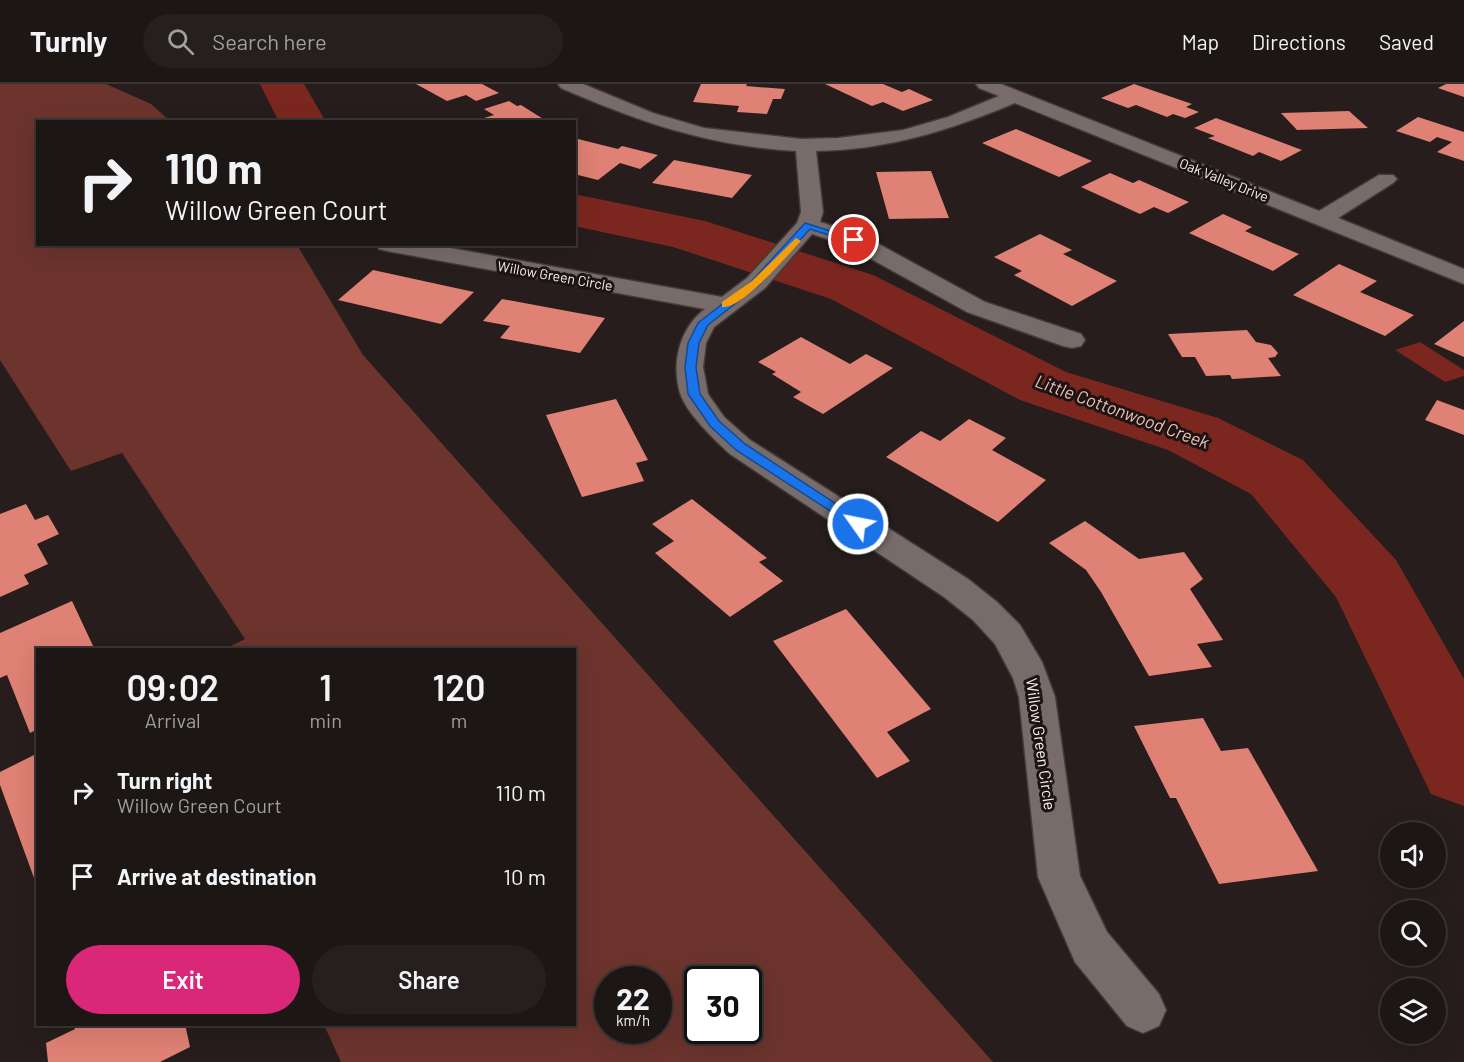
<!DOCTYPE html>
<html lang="en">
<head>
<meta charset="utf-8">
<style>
  :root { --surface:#1c1615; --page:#251f1e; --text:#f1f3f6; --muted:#a09fa0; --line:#3a3534; --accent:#db2777 }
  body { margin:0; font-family:Barlow,sans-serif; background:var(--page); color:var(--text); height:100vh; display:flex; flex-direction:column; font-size:22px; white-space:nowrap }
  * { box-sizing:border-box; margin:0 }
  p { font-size:20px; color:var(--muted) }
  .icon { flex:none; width:33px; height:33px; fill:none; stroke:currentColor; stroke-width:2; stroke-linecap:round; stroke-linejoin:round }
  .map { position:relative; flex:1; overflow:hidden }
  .drawer { position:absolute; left:36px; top:564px; width:540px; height:378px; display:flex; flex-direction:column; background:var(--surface); border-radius:0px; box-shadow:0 6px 24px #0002,0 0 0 2px var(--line) }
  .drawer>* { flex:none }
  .guide { position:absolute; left:36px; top:36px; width:540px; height:126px; border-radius:0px; box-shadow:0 6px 24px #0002,0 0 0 2px var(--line); background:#1c1615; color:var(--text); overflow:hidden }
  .tools { position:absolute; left:1380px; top:738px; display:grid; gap:12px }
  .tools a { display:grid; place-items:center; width:66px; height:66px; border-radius:50%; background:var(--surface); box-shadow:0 6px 24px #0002,0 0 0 2px var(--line); font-size:30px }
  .speed { position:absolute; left:594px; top:882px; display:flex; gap:12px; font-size:30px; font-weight:700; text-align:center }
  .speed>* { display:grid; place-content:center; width:78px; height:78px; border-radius:50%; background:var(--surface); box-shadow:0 6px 24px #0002,0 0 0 2px var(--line); line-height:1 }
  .speed small { font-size:15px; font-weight:400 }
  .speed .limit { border:3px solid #111; border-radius:9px; background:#fff; color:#111 }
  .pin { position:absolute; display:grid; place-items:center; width:51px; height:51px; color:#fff; margin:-26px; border:3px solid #fff; border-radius:50%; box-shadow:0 2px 6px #0007 }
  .me { position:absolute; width:66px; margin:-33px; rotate:303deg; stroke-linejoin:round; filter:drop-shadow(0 0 4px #0008) }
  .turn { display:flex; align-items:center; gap:21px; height:126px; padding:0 30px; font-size:27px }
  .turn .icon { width:78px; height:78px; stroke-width:2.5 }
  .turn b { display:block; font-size:42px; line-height:51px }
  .eta { display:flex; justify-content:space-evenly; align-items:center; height:102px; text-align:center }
  .eta b { font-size:36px; font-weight:600; line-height:42px }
  .action { display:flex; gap:12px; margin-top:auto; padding:12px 30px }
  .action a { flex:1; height:69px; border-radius:36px; background:var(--accent); color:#fff; font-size:24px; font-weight:600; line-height:69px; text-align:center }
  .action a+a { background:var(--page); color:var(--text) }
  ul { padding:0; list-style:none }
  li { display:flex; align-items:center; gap:18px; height:84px; padding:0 30px }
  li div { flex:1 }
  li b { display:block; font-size:22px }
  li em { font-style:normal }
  header { display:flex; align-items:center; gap:36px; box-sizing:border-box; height:84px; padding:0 30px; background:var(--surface); border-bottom:2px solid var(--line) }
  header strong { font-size:28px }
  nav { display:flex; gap:33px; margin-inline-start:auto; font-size:21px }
  .search { width:420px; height:54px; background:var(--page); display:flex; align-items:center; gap:15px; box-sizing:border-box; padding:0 21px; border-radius:33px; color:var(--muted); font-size:22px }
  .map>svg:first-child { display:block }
</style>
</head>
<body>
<header>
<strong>Turnly</strong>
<div class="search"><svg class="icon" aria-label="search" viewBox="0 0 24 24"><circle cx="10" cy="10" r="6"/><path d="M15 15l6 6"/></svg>Search here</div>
<nav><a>Map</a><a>Directions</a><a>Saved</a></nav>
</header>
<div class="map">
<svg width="1464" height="978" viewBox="0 0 1464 978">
  <rect width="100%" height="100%" fill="#261d1c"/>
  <!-- green -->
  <path fill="#6c342d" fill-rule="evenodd" d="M0 0H106L151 20 170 37 38 38V160L297 161 363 271 993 978H341L324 941 574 940V566L225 565 245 555 122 369 71 387 0 276ZM608 896H658V946H608ZM698 896H748V946H698Z"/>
  <!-- water -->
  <path fill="#7b271f" d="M1420 258 1464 286V292L1445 298 1395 266Z"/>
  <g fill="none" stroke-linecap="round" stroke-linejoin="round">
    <!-- river -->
    <path fill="#7b271f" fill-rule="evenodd" d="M260 0H304L326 38H279Z
      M574 110 705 137 873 191 1066 288 1218 334 1303 376 1396 476 1464 595V722L1431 710 1336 513 1251 410 1168 366 1020 316 831 215 673 163 574 142Z"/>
  </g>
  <!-- building -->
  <path fill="#df8174" d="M416 0H482L499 9 476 17 466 11 447 17Z
    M701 0H747L746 2 785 5 781 15H773L767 30 737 28 739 22 693 18Z
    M825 0H883L902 8 909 5 933 16 903 27 883 18 872 22Z
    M1134 0 1192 20 1186 23 1199 28 1185 34 1173 30 1167 33 1136 21 1128 24 1101 14Z
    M1446 0H1464V13L1438 4Z
    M509 17 517 22 521 21 548 38H486L481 35 494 31 484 25Z
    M1349 27 1368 44 1297 46 1281 29Z
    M1418 33 1464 48V77L1437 68 1452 58 1437 53 1430 58 1396 47Z
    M1216 34 1302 66 1281 77 1259 68 1253 72 1208 54 1215 52 1194 44Z
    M1016 45 1092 77 1059 93 982 59Z
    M574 54 618 65 622 62 658 71 640 85 620 79 598 96 574 90Z
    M674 76 752 91 732 114 652 99Z
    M931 87 949 134 889 135 876 88Z
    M1110 89 1133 99 1139 96 1189 118 1168 129 1154 123 1140 130 1081 103Z
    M1223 130 1252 143 1245 147 1299 170 1273 187 1189 149Z
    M1040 150 1072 166 1063 170 1117 197 1072 222 1014 191 1022 187 994 173Z
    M1339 180 1377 197 1360 208 1414 231 1385 252 1293 211Z
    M373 186 474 208 441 240 338 216Z
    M502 215 605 234 580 269 500 254 510 242 483 237Z
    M1464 237V273L1434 260Z
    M1247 246 1256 258 1271 261 1278 269 1275 273 1268 274 1281 292 1232 295 1230 291 1206 292 1195 273H1182L1168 250Z
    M801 253 850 280 866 270 893 284 823 330 793 313 801 308 772 290 776 288 758 278Z
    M616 315 648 376 636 379 644 397 582 413 546 331Z
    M1437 316 1464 326V351L1425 336Z
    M969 335 1006 354 992 366 1046 396 998 438 886 373 921 347 940 357Z
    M692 415 767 474 759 478 783 497 730 533 655 469 674 457 652 440Z
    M26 420 35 436 48 431 59 450 37 460 48 480 24 491 29 500 0 513V430Z
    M1085 437 1139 475 1184 468 1203 495 1190 505 1223 556 1197 560 1212 583 1149 592 1101 508 1086 486 1049 459Z
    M72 517 95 566H38V645L30 649 7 591 0 594V549Z
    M846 525 931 625 887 648 910 677 877 694 773 557Z
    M1203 634 1221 667 1248 664 1318 787 1219 800 1176 714H1170L1134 642Z
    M38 669V802H37L0 701V688Z
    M74 940H185L190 963 160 978H48L46 959 75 945Z"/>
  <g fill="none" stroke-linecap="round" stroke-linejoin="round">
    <!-- minor casing -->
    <g stroke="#423b3a" stroke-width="3">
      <path id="minor" d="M558 0H583L653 29 704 44 801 55 838 54 903 46 948 33 999 12 979 4 976 0H1001L1319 127 1379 91H1393L1397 95 1393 99 1338 134 1464 185V200L1015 19C950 46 888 66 816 67L823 128 820 138 862 151 985 218 1081 250 1085 256 1081 262 1072 264 1063 262 967 228 846 161 812 150 765 204 714 243 706 259 703 283 708 310 724 333 750 356 968 495 997 518 1020 541 1042 578 1055 613 1080 792 1107 848 1159 910 1166 926 1159 942 1143 949 1127 942 1075 878 1038 793 1019 613 1013 594 995 560 973 536 944 513 730 370C713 354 687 330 680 309 671 278 680 244 705 225L387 167 379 165 376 160H428L722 213 747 194 797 139 801 128 796 67C708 62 640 38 561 4Z"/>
    </g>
    <!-- minor -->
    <use href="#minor" fill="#776c6a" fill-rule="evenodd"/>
  </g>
  <!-- route -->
  <path fill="#1a73e8" stroke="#114b97" stroke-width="1.5" d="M805 139 859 156 854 159 810 145 759 201 708 241 699 259 696 283 700 310 719 337 745 360 862 437V443L858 445 736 366 710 342 688 310 685 283 688 259 698 239 752 197Z"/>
  <!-- slow -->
  <path fill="#f59e0b" d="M796 154 801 157 799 159C785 174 742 225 722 223V218L752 197Z"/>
  <g text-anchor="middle" stroke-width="6" stroke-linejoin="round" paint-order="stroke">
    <!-- far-street labels -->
    <g font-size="14" fill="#f9f2f1" stroke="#1c1413">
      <text transform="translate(1224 96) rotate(22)" y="5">Oak Valley Drive</text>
      <text transform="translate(555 192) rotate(10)" y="5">Willow Green Circle</text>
    </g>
    <!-- street labels -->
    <g font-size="16" fill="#f9f2f1" stroke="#1c1413">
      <text transform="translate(1041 660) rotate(82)" y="6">Willow Green Circle</text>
    </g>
    <!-- water labels -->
    <g font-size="18" font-style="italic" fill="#f0beb6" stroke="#1c1413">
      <text transform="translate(1122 328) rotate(20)" y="6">Little Cottonwood Creek</text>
    </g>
  </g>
</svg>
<div class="tools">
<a><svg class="icon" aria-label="sound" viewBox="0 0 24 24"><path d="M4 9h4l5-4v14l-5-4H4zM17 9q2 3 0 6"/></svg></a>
<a><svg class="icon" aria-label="search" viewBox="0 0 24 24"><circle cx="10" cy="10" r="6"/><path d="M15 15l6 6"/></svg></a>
<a><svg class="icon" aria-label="layers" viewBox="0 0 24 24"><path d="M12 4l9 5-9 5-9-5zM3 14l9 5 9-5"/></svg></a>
</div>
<div class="speed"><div>22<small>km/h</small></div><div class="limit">30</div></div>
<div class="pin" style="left:854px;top:156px;background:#d93025"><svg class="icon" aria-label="arrive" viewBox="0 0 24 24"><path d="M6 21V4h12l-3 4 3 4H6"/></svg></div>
<svg class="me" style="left:858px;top:440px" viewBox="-20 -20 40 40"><circle r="17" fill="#1a73e8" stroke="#fff" stroke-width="3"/><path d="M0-11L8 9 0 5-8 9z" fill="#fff"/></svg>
<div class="guide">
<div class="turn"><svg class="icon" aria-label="right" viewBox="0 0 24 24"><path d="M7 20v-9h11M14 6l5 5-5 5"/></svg><div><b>110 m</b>Willow Green Court</div></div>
</div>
<section class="drawer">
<div class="eta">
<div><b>09:02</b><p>Arrival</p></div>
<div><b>1</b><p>min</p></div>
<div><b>120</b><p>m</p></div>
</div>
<ul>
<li><svg class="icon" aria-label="right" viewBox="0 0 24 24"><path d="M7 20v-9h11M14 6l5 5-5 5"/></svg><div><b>Turn right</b><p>Willow Green Court</p></div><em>110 m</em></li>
<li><svg class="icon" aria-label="arrive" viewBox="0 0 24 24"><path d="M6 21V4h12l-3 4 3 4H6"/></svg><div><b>Arrive at destination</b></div><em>10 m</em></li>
</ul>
<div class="action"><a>Exit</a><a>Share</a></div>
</section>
</div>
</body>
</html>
